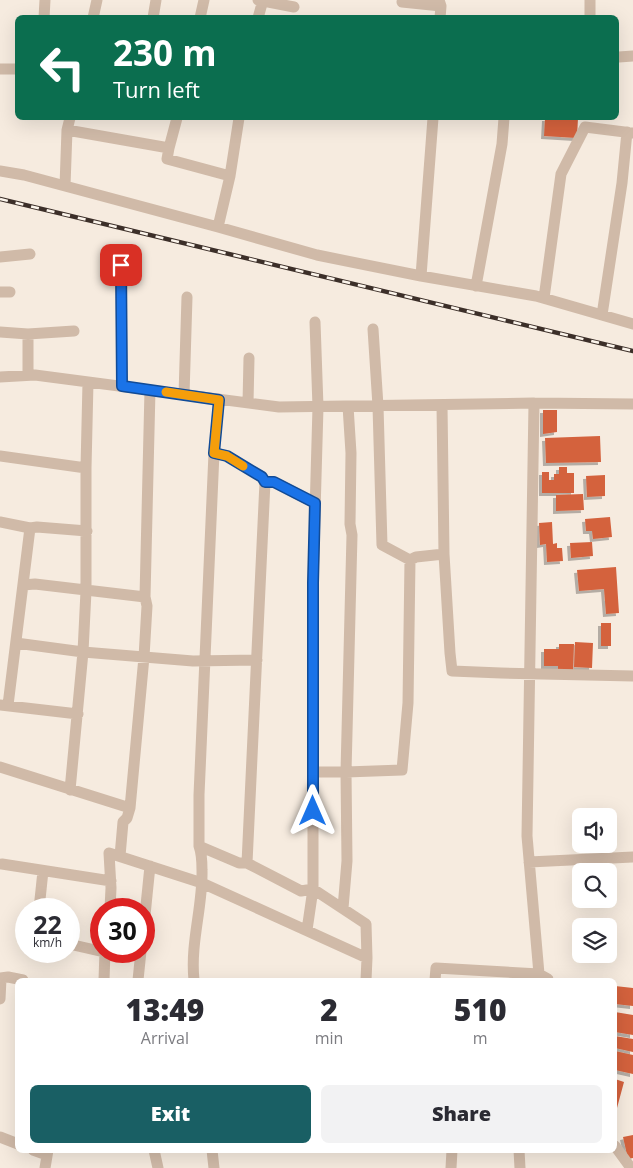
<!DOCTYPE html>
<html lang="en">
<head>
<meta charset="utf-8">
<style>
  :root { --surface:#fff; --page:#f2f2f3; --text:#2b2b33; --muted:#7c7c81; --accent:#195f64 }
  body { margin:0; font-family:"Open Sans",sans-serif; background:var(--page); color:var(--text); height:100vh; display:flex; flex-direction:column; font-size:19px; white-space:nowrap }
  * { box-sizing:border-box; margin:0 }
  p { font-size:16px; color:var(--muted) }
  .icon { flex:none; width:28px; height:28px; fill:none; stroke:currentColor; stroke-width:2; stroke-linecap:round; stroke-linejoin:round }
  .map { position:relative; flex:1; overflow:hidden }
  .drawer { position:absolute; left:15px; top:978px; width:602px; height:175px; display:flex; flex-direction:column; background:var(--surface); border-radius:8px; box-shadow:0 5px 20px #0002 }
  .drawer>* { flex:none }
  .banner { position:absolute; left:15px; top:15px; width:604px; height:105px; border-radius:8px; box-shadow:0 5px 20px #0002; background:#0b6e4f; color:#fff; overflow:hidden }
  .tools { position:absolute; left:572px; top:808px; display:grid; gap:10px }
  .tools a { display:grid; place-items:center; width:45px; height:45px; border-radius:8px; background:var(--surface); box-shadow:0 5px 20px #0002; font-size:25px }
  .speed { position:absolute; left:15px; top:898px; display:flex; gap:10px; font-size:25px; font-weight:700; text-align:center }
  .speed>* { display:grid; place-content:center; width:65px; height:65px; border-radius:50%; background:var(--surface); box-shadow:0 5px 20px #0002; line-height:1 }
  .speed small { font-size:12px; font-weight:400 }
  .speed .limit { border:8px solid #d22; background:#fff; color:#111 }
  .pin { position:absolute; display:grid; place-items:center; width:42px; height:42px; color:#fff; margin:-21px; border-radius:10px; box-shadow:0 2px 8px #0006 }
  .me { position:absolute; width:55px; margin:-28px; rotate:0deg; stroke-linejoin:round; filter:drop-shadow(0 0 4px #0008) }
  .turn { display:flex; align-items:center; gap:18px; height:105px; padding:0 15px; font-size:22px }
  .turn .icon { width:65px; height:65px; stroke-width:2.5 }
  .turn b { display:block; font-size:35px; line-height:42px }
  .eta { display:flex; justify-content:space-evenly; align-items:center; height:85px; text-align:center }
  .eta b { font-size:30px; font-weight:800; line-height:35px }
  .action { display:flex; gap:10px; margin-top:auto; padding:10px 15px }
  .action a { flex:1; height:58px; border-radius:8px; background:var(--accent); color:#fff; font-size:20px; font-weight:800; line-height:58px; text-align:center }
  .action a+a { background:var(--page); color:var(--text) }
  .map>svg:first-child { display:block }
</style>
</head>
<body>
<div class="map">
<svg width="633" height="1168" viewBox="0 0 633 1168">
  <defs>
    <filter id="shadow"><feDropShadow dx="-3" dy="3" stdDeviation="0" flood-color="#0004"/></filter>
  </defs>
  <rect width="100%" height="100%" fill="#f6ebdf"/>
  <!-- building -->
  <path fill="#d4623e" filter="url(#shadow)" d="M545 118H578L577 138 544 136Z
    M543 410H557V432L543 434Z
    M600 436 601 462 546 463 545 438Z
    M559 467H567V473H574V493H542V472H549V480H554V474H559Z
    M605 475V496L587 497 586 476Z
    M583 494 584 510 556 511V495Z
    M610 517 612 537 593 539 592 531H586L585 519Z
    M552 522 553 544 557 543V548H562L563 561 547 562 546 544 540 545 539 523Z
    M592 542 593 556 571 558 570 543Z
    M616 567 619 613 606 614 604 589 579 591 577 570Z
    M601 623H611V646H601Z
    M575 642 593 643 592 668 574 667Z
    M559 644H574L573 670H558V666H544V649H559Z
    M615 986 633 988V1006L615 1004Z
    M615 1012 633 1015V1035L615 1032Z
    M615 1036 633 1039V1052L615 1048Z
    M615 1051 633 1055V1074L615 1070Z
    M615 1079 624 1082 617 1108 615 1107Z
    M633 1135V1158L628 1159 623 1137Z"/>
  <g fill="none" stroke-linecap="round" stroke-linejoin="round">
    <!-- minor -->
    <path stroke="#d0baa8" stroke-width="11" d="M258 0 294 7
      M439 0 441 6 440 18
      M402 2 441 6
      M44 18 45 0
      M93 18 97 0
      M153 18 156 0
      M200 18 204 0
      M258 18 263 0
      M590 18V0
      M619 57 633 56
      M0 69H18
      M67 130 70 118
      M169 148 167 159 230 176
      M0 171 24 175 218 227 317 255 421 276 536 296 633 324
      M65 186 67 130 169 148 177 118
      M218 227 230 176 239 118
      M0 257 30 254
      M121 265 122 386
      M421 276 433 118
      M476 286 502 144 504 118
      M0 292H10
      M544 298 561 174 585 127 633 133
      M602 315 622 183 627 132
      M315 322 318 407 313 583V889L366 924 367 958 366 980
      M373 329 378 406 382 545 410 560
      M0 332 28 334 74 331
      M28 375V334
      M0 377 35 375 279 407 534 403 633 404
      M184 395 187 297
      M248 403 249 358
      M534 403 527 836 539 974
      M442 405 444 554 450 653 452 671 501 673 633 676
      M348 406 351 453 350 524 352 535 346 772 402 770 408 703 410 560
      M214 453 227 456 262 477 265 482 247 863
      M0 456 86 468
      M265 482H274L315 503
      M0 522 30 528 37 527 87 531
      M410 560 416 557 444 554
      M23 585 35 584 145 597
      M16 643 83 652 193 661 257 660
      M0 705 78 714
      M8 705 30 528
      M0 767 130 808
      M313 772H346L347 861 343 908
      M70 790 83 652 86 591V468L88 382
      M199 846 239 863H247L301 891 313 889 307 930
      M120 856 123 822 127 818 130 808 144 657 147 606 145 597 150 390
      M529 862 633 857
      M2 864 111 881
      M39 909 43 871
      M110 909 111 888 109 853 202 883 367 958
      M144 925 150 866
      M69 944 104 952
      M0 978 8 977 23 980
      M104 980 105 951
      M138 980 141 951
      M194 980C190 943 203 906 202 870 202 861 202 854 199 846V795L214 453 219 399
      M435 980 436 968 539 974 548 979V980
      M0 999 1 979
      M0 1137 18 1144
      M615 1146 631 1168
      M33 1150 47 1155
      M154 1150 158 1168
      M212 1150 214 1168
      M519 1150 520 1168
      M45 1168 48 1150
      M451 1168 452 1150"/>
    <!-- rail casing -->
    <g stroke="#3c2f29" stroke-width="4.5">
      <path id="rail" d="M0 199 633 351"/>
    </g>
    <!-- rail -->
    <use href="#rail" stroke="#fcf5ec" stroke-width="2.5" stroke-dasharray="8" stroke-linecap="butt"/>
  </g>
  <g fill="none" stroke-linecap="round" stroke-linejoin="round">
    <!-- route casing -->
    <g stroke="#114b97" stroke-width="12">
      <path id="route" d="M121 265 122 386 219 400 214 453 227 456 262 477 265 482H274L315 503 313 583V811"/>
    </g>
    <!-- route -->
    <use href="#route" stroke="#1a73e8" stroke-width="9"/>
    <!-- slow -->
    <path stroke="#f59e0b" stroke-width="9" d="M166 392 219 400 214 453 227 456 243 466"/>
  </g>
</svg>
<div class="tools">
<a><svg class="icon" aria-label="sound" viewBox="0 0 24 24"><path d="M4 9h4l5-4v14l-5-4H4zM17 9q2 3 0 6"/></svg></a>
<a><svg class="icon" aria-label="search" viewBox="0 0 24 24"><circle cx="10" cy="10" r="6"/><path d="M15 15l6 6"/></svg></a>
<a><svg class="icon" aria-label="layers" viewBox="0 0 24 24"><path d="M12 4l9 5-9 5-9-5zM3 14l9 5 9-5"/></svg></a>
</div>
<div class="speed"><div>22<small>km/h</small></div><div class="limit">30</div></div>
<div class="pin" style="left:121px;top:265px;background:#d93025"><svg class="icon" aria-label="arrive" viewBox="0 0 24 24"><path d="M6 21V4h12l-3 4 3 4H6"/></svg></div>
<svg class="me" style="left:313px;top:811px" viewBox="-20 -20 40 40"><path d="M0-17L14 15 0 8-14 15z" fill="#1a73e8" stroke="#fff" stroke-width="4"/></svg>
<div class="banner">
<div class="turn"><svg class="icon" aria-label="left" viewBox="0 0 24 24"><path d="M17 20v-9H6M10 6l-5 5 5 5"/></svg><div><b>230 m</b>Turn left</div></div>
</div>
<section class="drawer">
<div class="eta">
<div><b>13:49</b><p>Arrival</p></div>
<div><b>2</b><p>min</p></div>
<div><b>510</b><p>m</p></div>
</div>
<div class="action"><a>Exit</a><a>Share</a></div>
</section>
</div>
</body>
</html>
